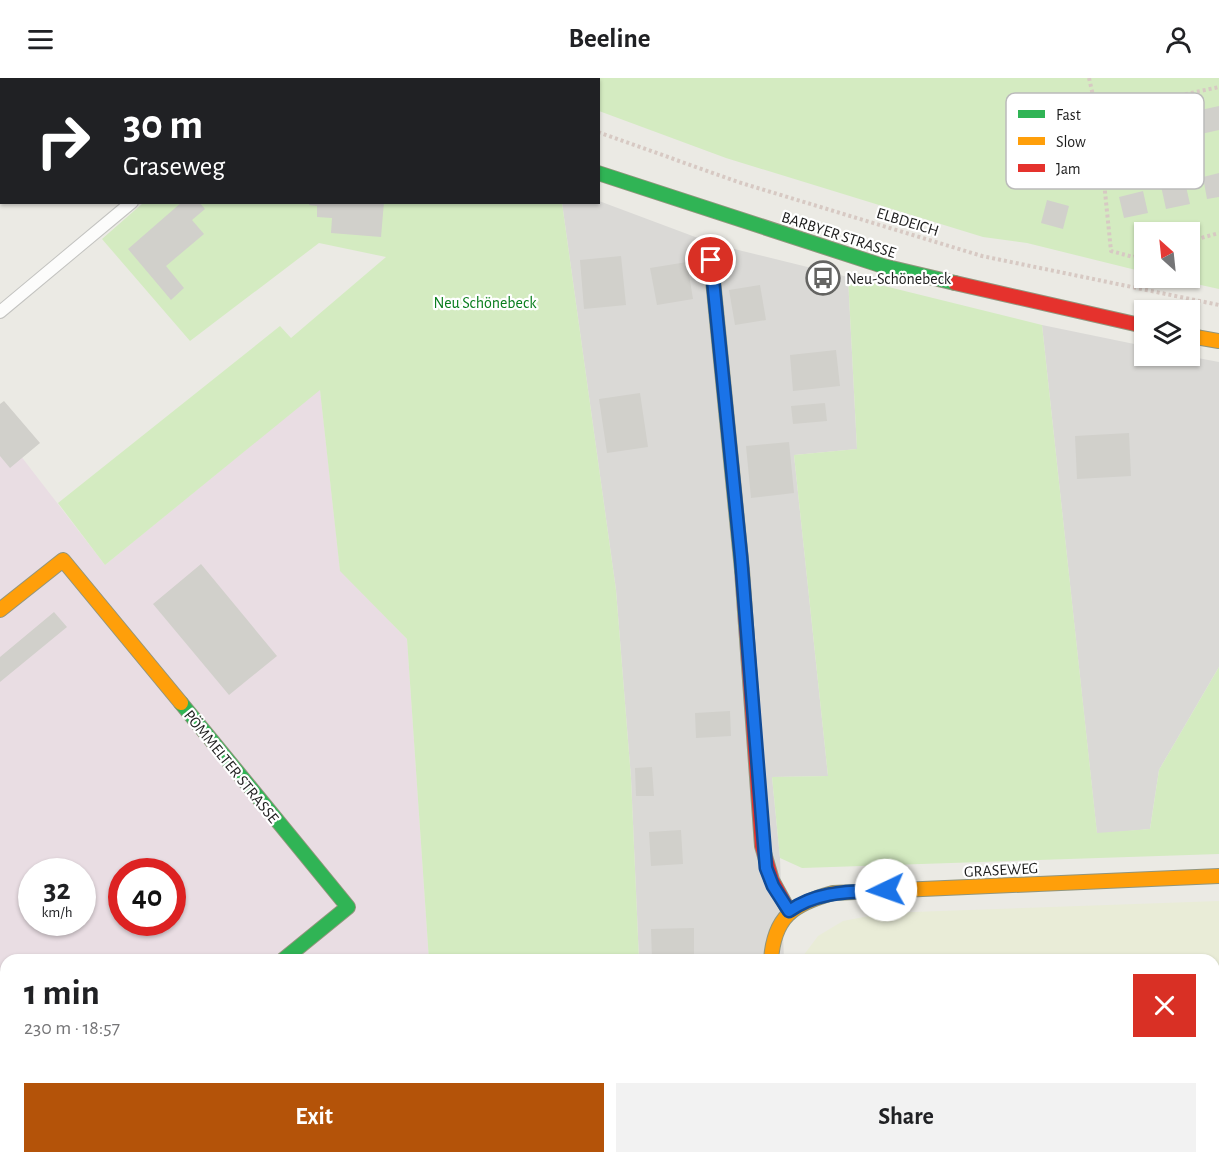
<!DOCTYPE html>
<html lang="en">
<head>
<meta charset="utf-8">
<style>
  :root { --surface:#fff; --page:#f2f2f2; --text:#202124; --muted:#757577; --accent:#b45309 }
  body { margin:0; font-family:"Alegreya Sans",sans-serif; background:var(--page); color:var(--text); height:100vh; display:flex; flex-direction:column; font-size:22px; white-space:nowrap }
  * { box-sizing:border-box; margin:0 }
  p { font-size:20px; color:var(--muted) }
  .icon { flex:none; width:33px; height:33px; fill:none; stroke:currentColor; stroke-width:2; stroke-linecap:round; stroke-linejoin:round }
  .map { position:relative; flex:1; overflow:hidden }
  .sheet { position:absolute; left:0px; top:876px; width:1220px; height:210px; display:flex; flex-direction:column; background:var(--surface); border-radius:18px 18px 0 0; box-shadow:0 2px 4px #0004 }
  .sheet>* { flex:none }
  .hud { position:absolute; left:0px; top:0px; width:600px; height:126px; box-shadow:0 2px 4px #0004; background:#202124; color:#fff; overflow:hidden }
  .needle { width:39px; rotate:333deg }
  .buttons { position:absolute; left:1134px; top:144px; display:grid; gap:12px }
  .buttons a { display:grid; place-items:center; width:66px; height:66px; border-radius:0px; background:var(--surface); box-shadow:0 2px 4px #0004; font-size:30px }
  .speed { position:absolute; left:18px; top:780px; display:flex; gap:12px; font-size:30px; font-weight:700; text-align:center }
  .speed>* { display:grid; place-content:center; width:78px; height:78px; border-radius:50%; background:var(--surface); box-shadow:0 2px 4px #0004; line-height:1 }
  .speed small { font-size:15px; font-weight:400 }
  .speed .limit { border:9px solid #d22; background:#fff; color:#111 }
  .pin { position:absolute; display:grid; place-items:center; width:51px; height:51px; color:#fff; margin:-26px; border:3px solid #fff; border-radius:50%; box-shadow:0 2px 6px #0007 }
  .me { position:absolute; width:66px; margin:-33px; rotate:267deg; stroke-linejoin:round; filter:drop-shadow(0 0 4px #0008) }
  .turn { display:flex; align-items:center; gap:21px; height:126px; padding:0 24px; font-size:27px }
  .turn .icon { width:78px; height:78px; stroke-width:2.5 }
  .turn b { display:block; font-size:42px; line-height:51px }
  .round { display:grid; place-items:center; flex:none; width:63px; height:63px; border-radius:0px; background:var(--page) }
  .headline { display:flex; align-items:center; justify-content:space-between; height:102px; padding:0 24px }
  h1 { font-size:36px; font-weight:600; line-height:45px }
  .primary-button { display:flex; gap:12px; margin-top:auto; padding:12px 24px }
  .primary-button a { flex:1; height:69px; border-radius:0px; background:var(--accent); color:#fff; font-size:24px; font-weight:600; line-height:69px; text-align:center }
  .primary-button a+a { background:var(--page); color:var(--text) }
  header { display:flex; justify-content:space-between; align-items:center; height:78px; padding:0 24px; background:var(--surface); font-size:27px; font-weight:600 }
  .map>svg:first-child { display:block }
</style>
</head>
<body>
<header><svg class="icon" aria-label="menu" viewBox="0 0 24 24"><path d="M4 6h16M4 12h16M4 18h16"/></svg>Beeline<svg class="icon" aria-label="person" viewBox="0 0 24 24"><circle cx="12" cy="8" r="4"/><path d="M4 21q1-7 8-7t8 7"/></svg></header>
<div class="map">
<svg width="1219" height="1086" viewBox="0 0 1219 1086">
  <rect width="100%" height="100%" fill="#ebeae4"/>
  <!-- residential -->
  <path fill="#dad9d6" d="M599 123 714 166 848 199 857 371 794 377 828 698 772 699 780 780 784 882H639L631 700 616 512 562 125Z
    M1042 247 1144 268V278H1187L1219 284V589L1159 692 1150 751 1097 756Z"/>
  <!-- industrial -->
  <path fill="#e9dde3" fill-rule="evenodd" d="M320 311 340 492 407 561 429 882H6V1080H442V1086H0V351L105 487ZM32 794H82V844H32ZM122 794H172V844H122Z"/>
  <!-- farmland -->
  <path fill="#e9ecd7" d="M1219 823V1086H808L807 1080H1214V882H800L818 858 843 843 885 835Z"/>
  <!-- grass -->
  <path fill="#d4ebc1" d="M508 0H1219V211L1169 200H1190V154H1144V194L1027 165 983 159 726 80 599 33 598 2Z
    M143 125H562L616 512 631 700 639 882H429L407 561 340 493 320 312 105 487 58 425 280 248 291 260 386 179 319 165 190 263 102 161Z
    M848 199 1042 247 1097 755 1150 751 1159 692 1219 589V776L802 790 780 780 772 699 828 698 794 377 857 371Z
    M442 1080H642V1086H442Z"/>
  <!-- building -->
  <path fill="#d1d0cb" d="M1219 28V52L1201 56 1196 33Z
    M1219 95V119L1207 121 1203 99Z
    M1185 104 1190 126 1166 131 1161 108Z
    M1143 113 1148 135 1124 140 1119 119Z
    M1047 122 1069 128 1063 151 1041 145Z
    M182 124H199L205 131 192 142 204 156 166 188 184 210 171 222 128 171Z
    M310 124H384L381 159 331 155 332 140 317 139V128L309 127Z
    M621 178 626 227 584 231 580 182Z
    M687 184 693 221 657 227 650 190Z
    M760 207 766 242 735 247 729 212Z
    M836 272 840 308 793 313 790 277Z
    M640 315 648 369 607 375 599 321Z
    M4 323 40 365 10 390 0 378V326Z
    M825 325 827 343 793 346 791 328Z
    M1129 355 1131 398 1077 401 1075 358Z
    M789 364 794 415 751 420 746 368Z
    M201 486 277 578 229 617 153 526Z
    M54 534 67 549 0 604V579Z
    M730 633 731 658 696 660 695 635Z
    M652 689 654 718H636L635 690Z
    M681 752 683 786 651 788 649 754Z
    M694 850V882H652L651 851Z
    M168 1080H234L227 1086H173Z"/>
  <g fill="none" stroke-linecap="round" stroke-linejoin="round">
    <!-- lane casing -->
    <g stroke="#c3c3c0" stroke-width="14">
      <path id="lane" d="M0 234 132 124"/>
    </g>
    <!-- street casing -->
    <g stroke="#c3c3c0" stroke-width="25">
      <path id="street" d="M30 1086 38 1080"/>
    </g>
    <!-- fast casing -->
    <g stroke="#91957c" stroke-width="16">
      <path id="fast" d="M219 0 229 2
        M598 95 883 188 955 205
        M711 182 742 492
        M181 625 348 829 283 882
        M782 1080V1086"/>
    </g>
    <!-- slow casing -->
    <g stroke="#91957c" stroke-width="16">
      <path id="slow" d="M1190 258 1219 263
        M0 532 63 482 181 625
        M771 882C774 839 793 826 833 815L1219 798"/>
    </g>
    <!-- jam casing -->
    <g stroke="#91957c" stroke-width="16">
      <path id="jam" d="M955 205 1144 248
        M742 492 762 768 772 802 789 833"/>
    </g>
    <!-- path -->
    <path stroke="#d7c9c3" stroke-width="4" stroke-dasharray="3 3" stroke-linecap="butt" d="M435 0 441 2
      M1089 0 1097 35 1219 9
      M0 2H2
      M1097 35 1111 173 1133 179 1144 176
      M598 54 738 104 982 178 1219 227
      M1190 163 1219 155"/>
    <!-- lane -->
    <use href="#lane" stroke="#fcfcfb" stroke-width="12"/>
    <!-- street -->
    <use href="#street" stroke="#fcfcfb" stroke-width="22"/>
    <!-- fast -->
    <use href="#fast" stroke="#30b455" stroke-width="14"/>
    <!-- slow -->
    <use href="#slow" stroke="#ff9f0a" stroke-width="14"/>
    <!-- jam -->
    <use href="#jam" stroke="#e5322d" stroke-width="14"/>
  </g>
  <g fill="none" stroke-linecap="round" stroke-linejoin="round">
    <!-- route casing -->
    <g stroke="#114b97" stroke-width="15">
      <path id="route" d="M711 182 741 479 766 790 773 808 789 833C819 812 852 814 886 812"/>
    </g>
    <!-- route -->
    <use href="#route" stroke="#1a73e8" stroke-width="10"/>
  </g>
  <!-- icons -->
  <defs>
    <g id="bus-ring" transform="scale(1.725)"><circle r="9.5" fill="#fff" stroke="#646462" stroke-width="1.5"/><path d="M-5-6H5V4H4V6H2V4H-2V6H-4V4H-5ZM-3.5-4V0h7V-4ZM-3.5 1.2v1.5H-2V1.2ZM2 1.2v1.5H3.5V1.2Z" fill="#646462"/></g>
  </defs>
  <g fill-rule="evenodd">
    <use href="#bus-ring" x="823" y="200"/>
  </g>
  <g text-anchor="middle" stroke-width="4.5" stroke-linejoin="round" paint-order="stroke">
    <!-- street labels -->
    <g font-size="16" fill="#1c1c1c" stroke="#fff">
      <text transform="translate(908 143) rotate(17)" y="6">ELBDEICH</text>
      <text transform="translate(839 156) rotate(18)" y="6">BARBYER STRASSE</text>
      <text transform="translate(232 688) rotate(51)" y="6">PÖMMELTER STRASSE</text>
      <text transform="translate(1001 791) rotate(-3)" y="6">GRASEWEG</text>
    </g>
    <!-- poi labels -->
    <g font-size="16" fill="#1c1c1c" stroke="#fff" text-anchor="start">
      <text x="846" y="206">Neu-Schönebeck</text>
    </g>
    <!-- park labels -->
    <g font-size="16" fill="#087d1c" stroke="#fff">
      <text x="485" y="230">Neu Schönebeck</text>
    </g>
  </g>
  <!-- legend -->
  <rect x="1006" y="15" width="198" height="96" rx="9" fill="#fff" stroke="#bbb" stroke-width="1.5"/>
  <rect x="1018" y="32" width="27" height="8" fill="#30b455"/>
  <rect x="1018" y="59" width="27" height="8" fill="#ff9f0a"/>
  <rect x="1018" y="86" width="27" height="8" fill="#e5322d"/>
  <g font-size="16" fill="#1c1c1c">
    <text x="1056" y="42">Fast</text>
    <text x="1056" y="69">Slow</text>
    <text x="1056" y="96">Jam</text>
  </g>
</svg>
<div class="buttons">
<a><svg class="needle" viewBox="-14 -14 28 28"><path d="M0-13l5 13h-10z" fill="#e53935"/><path d="M0 13l5-13h-10z" fill="#757577"/></svg></a>
<a><svg class="icon" aria-label="layers" viewBox="0 0 24 24"><path d="M12 4l9 5-9 5-9-5zM3 14l9 5 9-5"/></svg></a>
</div>
<div class="speed"><div>32<small>km/h</small></div><div class="limit">40</div></div>
<div class="pin" style="left:711px;top:182px;background:#d93025"><svg class="icon" aria-label="arrive" viewBox="0 0 24 24"><path d="M6 21V4h12l-3 4 3 4H6"/></svg></div>
<svg class="me" style="left:886px;top:812px" viewBox="-20 -20 40 40"><circle r="19" fill="#fff"/><path d="M0-13L10 11 0 6-10 11z" fill="#1a73e8"/></svg>
<div class="hud">
<div class="turn"><svg class="icon" aria-label="right" viewBox="0 0 24 24"><path d="M7 20v-9h11M14 6l5 5-5 5"/></svg><div><b>30 m</b>Graseweg</div></div>
</div>
<section class="sheet">
<div class="headline"><div><h1>1 min</h1><p>230 m · 18:57</p></div><a class="round" style="background:#d93025;color:#fff"><svg class="icon" aria-label="close" viewBox="0 0 24 24"><path d="M6 6l12 12M18 6L6 18"/></svg></a></div>
<div class="primary-button"><a>Exit</a><a>Share</a></div>
</section>
</div>
</body>
</html>
